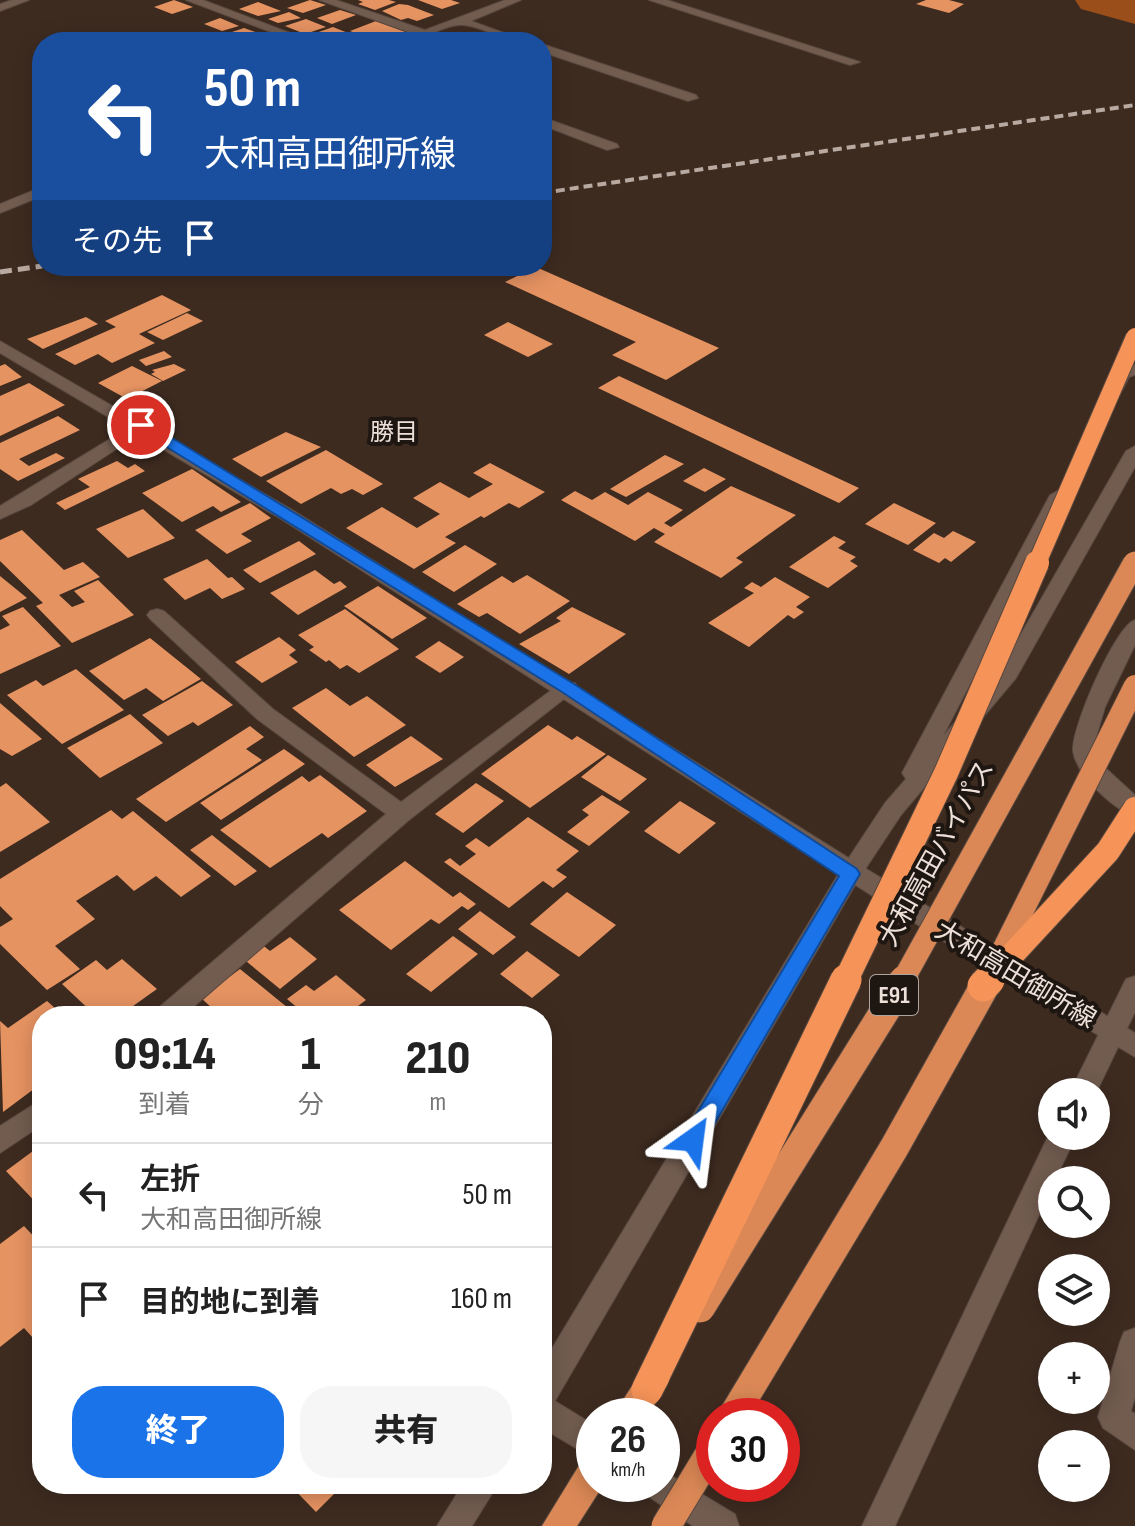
<!DOCTYPE html>
<html lang="ja">
<head>
<meta charset="utf-8">
<style>
  :root { --surface:#fff; --page:#f6f6f6; --text:#222; --muted:#767676; --line:#e0e0e0; --accent:#1a73e8 }
  body { margin:0; font-family:"Sofia Sans Condensed","Noto Sans JP",sans-serif; background:var(--page); color:var(--text); height:100vh; display:flex; flex-direction:column; font-size:30px; white-space:nowrap }
  * { box-sizing:border-box; margin:0 }
  p { font-size:26px; color:var(--muted) }
  .icon { flex:none; width:44px; height:44px; fill:none; stroke:currentColor; stroke-width:2; stroke-linecap:round; stroke-linejoin:round }
  .map { position:relative; flex:1; overflow:hidden }
  .sheet { position:absolute; left:32px; top:1006px; width:520px; height:488px; display:flex; flex-direction:column; background:var(--surface); border-radius:32px; box-shadow:0 4px 20px #0003 }
  .sheet>* { flex:none }
  .hud { position:absolute; left:32px; top:32px; width:520px; height:244px; border-radius:32px; box-shadow:0 4px 20px #0003; background:#1a4fa0; color:#fff; overflow:hidden }
  .tools { position:absolute; left:1038px; top:1078px; display:grid; gap:16px }
  .tools a { display:grid; place-items:center; width:72px; height:72px; border-radius:50%; background:var(--surface); box-shadow:0 4px 20px #0003; font-size:40px }
  .speed { position:absolute; left:576px; top:1398px; display:flex; gap:16px; font-size:40px; font-weight:700; text-align:center }
  .speed>* { display:grid; place-content:center; width:104px; height:104px; border-radius:50%; background:var(--surface); box-shadow:0 4px 20px #0003; line-height:1 }
  .speed small { font-size:20px; font-weight:400 }
  .speed .limit { border:12px solid #d22; background:#fff; color:#111 }
  .pin { position:absolute; display:grid; place-items:center; width:68px; height:68px; color:#fff; margin:-34px; border:4px solid #fff; border-radius:50%; box-shadow:0 2px 8px #0007 }
  .me { position:absolute; width:88px; margin:-44px; rotate:31deg; stroke-linejoin:round; filter:drop-shadow(0 0 6px #0008) }
  .turn { display:flex; align-items:center; gap:28px; height:168px; padding:0 40px; font-size:36px }
  .turn .icon { width:104px; height:104px; stroke-width:2.5 }
  .turn b { display:block; font-size:56px; line-height:68px }
  .then { display:flex; align-items:center; height:76px; padding:0 40px; background:#0003; gap:16px; font-size:30px }
  .eta { display:flex; justify-content:space-evenly; align-items:center; height:136px; text-align:center }
  .eta b { font-size:48px; font-weight:800; line-height:56px }
  .primary-button { display:flex; gap:16px; margin-top:auto; padding:16px 40px }
  .primary-button a { flex:1; height:92px; border-radius:32px; background:var(--accent); color:#fff; font-size:32px; font-weight:800; line-height:92px; text-align:center }
  .primary-button a+a { background:var(--page); color:var(--text) }
  ul { padding:0; list-style:none }
  li { display:flex; align-items:center; gap:24px; height:104px; padding:0 40px; border-top:2px solid var(--line) }
  li div { flex:1 }
  li b { display:block; font-size:30px }
  li em { font-style:normal }
  .map>svg:first-child { display:block }
</style>
</head>
<body>
<div class="map">
<svg width="1135" height="1526" viewBox="0 0 1135 1526">
  <rect width="100%" height="100%" fill="#3e2b20"/>
  <g fill="none" stroke-linecap="round" stroke-linejoin="round">
    <!-- river -->
    <path fill="#9a4e19" fill-rule="evenodd" d="M1075 0H1135V24L1081 9Z"/>
  </g>
  <!-- building -->
  <path fill="#e69362" d="M174 0 193 7 172 14 154 7Z
    M310 0 326 5 303 13 287 8Z
    M358 0H389L396 2 375 10 358 4 363 2Z
    M418 0H451L460 3 442 9Z
    M926 0H949L964 4 949 13 916 4Z
    M258 2 281 11 258 16 239 9Z
    M399 4 408 5 434 15 417 21 408 18 401 20 382 11Z
    M340 10 356 15 332 24 317 18Z
    M289 12 301 18 278 23 268 19Z
    M220 18 239 26 222 31 204 24Z
    M306 19 326 27 305 34 285 26Z
    M376 21 406 32 380 42 350 31Z
    M333 27 353 35 333 42 313 34Z
    M244 28 261 34 244 41 226 34Z
    M536 267 719 348 666 380 612 355 636 342 505 282Z
    M162 295 191 310 139 334 155 343 112 363 98 354 75 365 55 354 116 327 105 321Z
    M187 313 203 321 163 340 147 332Z
    M86 317 98 324 43 349 27 339Z
    M508 322 553 344 528 357 484 335Z
    M164 351 172 357 146 366 139 360Z
    M5 364 22 377 0 386V366Z
    M174 364 186 370 163 381 151 374 155 372 152 370Z
    M132 366 162 381 127 399 98 383Z
    M619 376 859 488 839 503 598 388Z
    M29 383 65 405 0 436V396Z
    M58 416 80 430 19 459 29 466 56 453 65 458 18 481 0 469V443Z
    M286 432 321 447 261 477 232 459Z
    M326 450 383 484 363 495 352 489 341 494 331 488 301 504 266 481Z
    M665 455 684 464 626 497 610 489Z
    M117 461 128 468 135 464 145 471 65 510 56 503 90 487 78 479Z
    M490 463 545 492 519 508 509 503 484 518 481 516 445 537 456 543 414 569 346 528 382 507 417 528 440 514 413 498 440 482 469 498 493 484 473 473Z
    M704 468 726 479 705 492 683 481Z
    M192 469 241 502 221 512 213 506 182 522 142 493Z
    M731 486 796 515 736 558 743 562 721 578 654 542 665 534 654 528 635 541 561 500 575 491 592 500 605 492 628 505 648 492 683 510 664 523 671 527Z
    M250 503 271 518 241 534 252 541 227 554 195 530Z
    M894 503 936 523 908 545 865 524Z
    M143 509 175 538 128 558 96 529Z
    M22 530 64 570 83 562 100 577 59 595 72 607 85 602 74 591 98 580 134 615 72 643 36 606 43 603 0 561V540Z
    M953 531 976 542 951 562 945 558 939 563 913 550 934 533 944 538Z
    M834 536 846 542 838 548 856 557 850 561 858 566 828 588 789 567Z
    M299 541 316 554 260 583 243 570Z
    M465 545 497 564 454 592 422 572Z
    M207 559 228 578 232 577 245 589 222 599 210 588 185 600 163 579Z
    M315 570 334 584 340 581 347 587 298 615 270 593Z
    M527 575 570 601 520 634 487 613 479 617 457 604 502 576 513 583Z
    M0 576 27 598 0 612Z
    M775 577 810 597 796 607 804 612 794 619 788 615 749 647 708 623 754 593 744 588 752 582 761 587Z
    M378 586 427 618 392 639 344 606Z
    M23 607 61 646 0 674V630L10 625 2 616Z
    M572 607 626 634 569 674 519 644 561 621 556 618Z
    M345 609 399 649 359 673 347 665 340 669 329 660 326 662 309 650 314 647 298 635Z
    M279 637 296 650 289 655 298 662 262 683 235 662Z
    M150 638 201 679 163 701 146 688 124 700 89 671Z
    M439 641 464 657 440 673 415 657Z
    M76 669 124 710 62 744 7 695 36 680 43 686Z
    M202 681 233 705 198 726 193 722 168 736 142 715Z
    M326 688 350 706 367 696 406 725 354 757 292 708Z
    M0 703 42 739 12 756 0 749Z
    M130 714 163 743 100 778 67 748Z
    M548 725 572 740 577 736 606 754 530 808 481 774Z
    M250 726 264 737 246 749 262 760 166 822 136 799Z
    M411 736 443 759 395 787 366 765Z
    M284 749 305 764 221 820 200 803Z
    M608 755 647 779 620 801 581 777Z
    M320 775 367 811 328 838 322 833 270 868 220 830 302 776 309 782Z
    M6 783 50 822 0 852V787Z
    M476 783 504 801 463 833 435 814Z
    M602 795 630 812 589 846 567 832 589 815 582 810Z
    M680 801 716 823 679 854 644 831Z
    M111 810 122 819 133 811 211 876 181 897 156 876 134 891 117 875 76 901 95 919 55 946 80 969 47 990 0 944V927L13 919 0 906V879Z
    M528 817 579 851 556 870 567 877 553 888 543 881 509 908 444 862 450 858 460 866 476 854 465 846 476 838 489 847Z
    M212 835 257 871 235 886 190 850Z
    M405 861 453 897 460 892 476 904 468 910 462 906 439 924 431 919 391 950 339 910Z
    M567 892 616 925 579 957 530 924Z
    M480 911 516 937 493 955 458 929Z
    M453 936 478 954 431 992 406 974Z
    M290 937 317 959 280 989 241 957 260 943 270 951Z
    M527 951 560 975 532 998 500 974Z
    M122 959 157 989 119 1016H96L62 984 96 960 107 970Z
    M240 969 293 1012 288 1016H206L212 1008 201 998Z
    M336 975 366 1000 345 1016H307L287 999 306 985 314 991Z
    M47 1001 64 1016H42V1083L3 1112 0 1021 8 1028Z
    M33 1151 42 1161V1209L6 1171Z
    M24 1226 42 1245V1348L24 1328 0 1347V1244Z
    M289 1484H344L316 1512Z"/>
  <g fill="none" stroke-linecap="round" stroke-linejoin="round">
    <!-- minor casing -->
    <g stroke="#58483f" stroke-width="2">
      <path id="minor" d="M12 0H29L0 11V4Z
        M186 0H203L314 42H297Z
        M319 0H336L425 30 505 0H521L471 21 529 42C503 42 480 25 461 25 442 25 422 42 399 42L414 34Z
        M649 0H667L860 62 850 65Z
        M542 44 696 95 698 98 688 101 542 52Z
        M542 117 617 144 619 147 607 150 542 125Z
        M42 187V196L0 213V204Z
        M1135 365V375L1129 377 1118 398H1106L1104 394 1117 370Z
        M141 420 150 425 147 429 31 505 0 519V506Z
        M1135 446V467L1016 678 901 815 858 880 555 1401 594 1425V1459L542 1428V1365L842 868 885 803 906 779 902 773 1050 495 1059 490 1068 495 943 736 1001 669 1126 451Z
        M157 609 164 611 273 709 401 802 561 683H575L578 688 409 820 183 1016H153L157 1009 386 814 257 719 150 619 147 615 150 611Z
        M1135 620V645L1105 707 1095 741 1100 763 1135 795V816C1113 810 1076 774 1073 751 1071 728 1116 625 1135 620Z
        M1135 976V1012L1096 1093 1070 1092 1126 979Z
        M42 1099V1125L0 1153V1126Z
        M1052 1128V1136H1076L1055 1180H1052V1187L895 1526H862Z
        M1135 1328V1397L1131 1411 1135 1414V1450L1103 1428 1098 1417 1120 1342 1124 1332Z
        M662 1470 735 1514 739 1526H693L646 1495 641 1484H662Z
        M463 1484H498L472 1526H437Z"/>
    </g>
    <!-- secondary casing -->
    <g stroke="#58483f" stroke-width="2">
      <path id="secondary" d="M0 341 294 511 860 865 1135 1033V1057L984 967 281 519 0 353Z"/>
    </g>
    <!-- trunk casing -->
    <g stroke="#58483f" stroke-width="2">
      <path id="trunk" d="M594 1454V1484H604L577 1526H542L583 1459Z"/>
    </g>
    <!-- minor -->
    <use href="#minor" fill="#725c50" fill-rule="evenodd"/>
    <!-- secondary -->
    <use href="#secondary" fill="#725c50" fill-rule="evenodd"/>
    <!-- trunk -->
    <use href="#trunk" fill="#db8856" fill-rule="evenodd"/>
    <!-- rail-far1 -->
    <path stroke="#b8a9a1" stroke-width="4" stroke-dasharray="9 5" stroke-linecap="butt" d="M542 193 1135 105"/>
    <!-- rail -->
    <path stroke="#b8a9a1" stroke-width="5" stroke-dasharray="12 6" stroke-linecap="butt" d="M0 272 42 266"/>
    <!-- trunk-bridge-far2 casing -->
    <g stroke="#58483f" stroke-width="19" stroke-linecap="butt">
      <path id="trunk-bridge-far2" d="M1132 565 1135 560"/>
    </g>
    <!-- trunk-bridge-far1 casing -->
    <g stroke="#58483f" stroke-width="24" stroke-linecap="butt">
      <path id="trunk-bridge-far1" d="M902 982 1134 563
        M987 982 1135 686"/>
    </g>
    <!-- trunk-bridge casing -->
    <g stroke="#58483f" stroke-width="31" stroke-linecap="butt">
      <path id="trunk-bridge" d="M700 1308 904 980
        M630 1416 655 1377
        M733 1416 894 1148 988 980
        M666 1526 714 1447"/>
    </g>
    <!-- motorway-bridge-far2 casing -->
    <g stroke="#58483f" stroke-width="20" stroke-linecap="butt">
      <path id="motorway-bridge-far2" d="M1036 565 1135 337"/>
    </g>
    <!-- motorway-bridge-far1 casing -->
    <g stroke="#58483f" stroke-width="26" stroke-linecap="butt">
      <path id="motorway-bridge-far1" d="M845 982 946 773 1037 563
        M987 982 1108 851 1135 809"/>
    </g>
    <!-- motorway-bridge casing -->
    <g stroke="#58483f" stroke-width="33" stroke-linecap="butt">
      <path id="motorway-bridge" d="M983 986 989 980
        M647 1390 846 980"/>
    </g>
    <!-- trunk-bridge-far2 -->
    <use href="#trunk-bridge-far2" stroke="#db8856" stroke-width="17"/>
    <!-- trunk-bridge-far1 -->
    <use href="#trunk-bridge-far1" stroke="#db8856" stroke-width="22"/>
    <!-- trunk-bridge -->
    <use href="#trunk-bridge" stroke="#db8856" stroke-width="29"/>
    <!-- motorway-bridge-far2 -->
    <use href="#motorway-bridge-far2" stroke="#f59358" stroke-width="18"/>
    <!-- motorway-bridge-far1 -->
    <use href="#motorway-bridge-far1" stroke="#f59358" stroke-width="24"/>
    <!-- motorway-bridge -->
    <use href="#motorway-bridge" stroke="#f59358" stroke-width="31"/>
  </g>
  <!-- route -->
  <path fill="#1a73e8" stroke="#114b97" stroke-width="2" d="M136 422H146L574 684 857 869 860 874 857 879 701 1147 693 1150 685 1147 682 1140 685 1133 839 876 562 692 136 428Z"/>
  <g text-anchor="middle" stroke-width="8" stroke-linejoin="round" paint-order="stroke">
    <!-- far-neighbourhood labels -->
    <g font-size="24" fill="#ede0d9" stroke="#1e1611">
      <text x="394" y="440">勝目</text>
    </g>
    <!-- shield labels -->
    <rect fill="#1e1611" stroke="#afa39d" stroke-width="2" x="870" y="975" width="48" height="40" rx="6"/>
    <g font-size="24" font-weight="bold" fill="#ede0d9">
      <text x="894" y="1003">E91</text>
    </g>
    <!-- street labels -->
    <g font-size="26" fill="#ede0d9" stroke="#1e1611">
      <text transform="translate(936 853) rotate(-61)" y="9">大和高田バイパス</text>
      <text transform="translate(1016 974) rotate(31)" y="9">大和高田御所線</text>
    </g>
  </g>
</svg>
<div class="tools">
<a><svg class="icon" aria-label="sound" viewBox="0 0 24 24"><path d="M4 9h4l5-4v14l-5-4H4zM17 9q2 3 0 6"/></svg></a>
<a><svg class="icon" aria-label="search" viewBox="0 0 24 24"><circle cx="10" cy="10" r="6"/><path d="M15 15l6 6"/></svg></a>
<a><svg class="icon" aria-label="layers" viewBox="0 0 24 24"><path d="M12 4l9 5-9 5-9-5zM3 14l9 5 9-5"/></svg></a>
<a>+</a>
<a>−</a>
</div>
<div class="speed"><div>26<small>km/h</small></div><div class="limit">30</div></div>
<div class="pin" style="left:141px;top:425px;background:#d93025"><svg class="icon" aria-label="arrive" viewBox="0 0 24 24"><path d="M6 21V4h12l-3 4 3 4H6"/></svg></div>
<svg class="me" style="left:693px;top:1140px" viewBox="-20 -20 40 40"><path d="M0-17L14 15 0 8-14 15z" fill="#1a73e8" stroke="#fff" stroke-width="4"/></svg>
<div class="hud">
<div class="turn"><svg class="icon" aria-label="left" viewBox="0 0 24 24"><path d="M17 20v-9H6M10 6l-5 5 5 5"/></svg><div><b>50 m</b>大和高田御所線</div></div>
<div class="then">その先<svg class="icon" aria-label="arrive" viewBox="0 0 24 24"><path d="M6 21V4h12l-3 4 3 4H6"/></svg></div>
</div>
<section class="sheet">
<div class="eta">
<div><b>09:14</b><p>到着</p></div>
<div><b>1</b><p>分</p></div>
<div><b>210</b><p>m</p></div>
</div>
<ul>
<li><svg class="icon" aria-label="left" viewBox="0 0 24 24"><path d="M17 20v-9H6M10 6l-5 5 5 5"/></svg><div><b>左折</b><p>大和高田御所線</p></div><em>50 m</em></li>
<li><svg class="icon" aria-label="arrive" viewBox="0 0 24 24"><path d="M6 21V4h12l-3 4 3 4H6"/></svg><div><b>目的地に到着</b></div><em>160 m</em></li>
</ul>
<div class="primary-button"><a>終了</a><a>共有</a></div>
</section>
</div>
</body>
</html>
